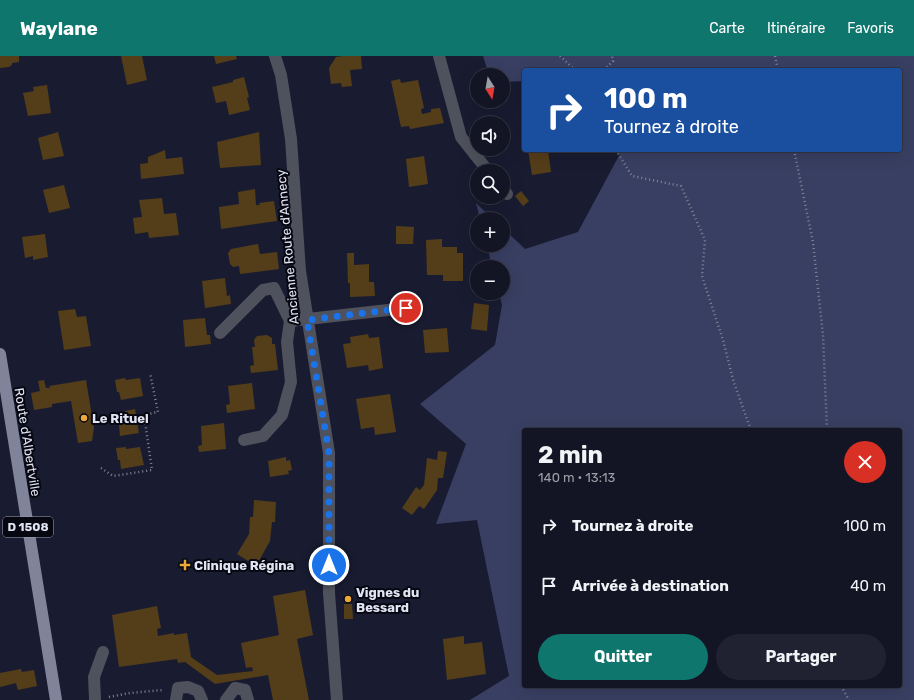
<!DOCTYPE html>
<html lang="fr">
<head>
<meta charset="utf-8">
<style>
  :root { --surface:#131525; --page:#202232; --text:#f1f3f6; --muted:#9d9fa7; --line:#323442; --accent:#0f766e }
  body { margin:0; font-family:Rubik,sans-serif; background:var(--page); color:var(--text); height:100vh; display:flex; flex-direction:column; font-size:15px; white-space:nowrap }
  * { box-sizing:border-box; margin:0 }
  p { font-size:13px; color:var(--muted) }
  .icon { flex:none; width:22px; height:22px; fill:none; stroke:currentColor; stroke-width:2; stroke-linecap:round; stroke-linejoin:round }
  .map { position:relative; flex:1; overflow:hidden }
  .side { position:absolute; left:522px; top:372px; width:380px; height:260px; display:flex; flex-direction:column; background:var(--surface); border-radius:4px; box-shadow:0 4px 16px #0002,0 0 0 1px var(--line) }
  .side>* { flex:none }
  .guide { position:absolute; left:522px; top:12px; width:380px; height:84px; border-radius:4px; box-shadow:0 4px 16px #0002,0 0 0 1px var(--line); background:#1a4fa0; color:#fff; overflow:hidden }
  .needle { width:26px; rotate:169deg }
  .buttons { position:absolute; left:470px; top:12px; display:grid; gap:8px }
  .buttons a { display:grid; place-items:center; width:40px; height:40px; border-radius:50%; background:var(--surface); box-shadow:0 4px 16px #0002,0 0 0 1px var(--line); font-size:20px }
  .pin { position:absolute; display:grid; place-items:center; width:34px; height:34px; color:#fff; margin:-17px; border:2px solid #fff; border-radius:50%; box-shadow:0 1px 4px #0007 }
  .me { position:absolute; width:44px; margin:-22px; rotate:0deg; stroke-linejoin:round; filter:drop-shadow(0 0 3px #0008) }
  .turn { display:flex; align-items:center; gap:14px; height:84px; padding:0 16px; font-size:18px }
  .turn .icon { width:52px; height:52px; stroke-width:2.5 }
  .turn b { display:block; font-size:28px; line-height:34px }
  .round { display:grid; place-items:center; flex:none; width:42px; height:42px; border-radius:21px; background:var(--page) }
  .head { display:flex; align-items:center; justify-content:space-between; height:68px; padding:0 16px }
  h1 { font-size:24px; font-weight:700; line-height:30px }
  .cta { display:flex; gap:8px; margin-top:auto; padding:8px 16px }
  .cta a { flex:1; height:46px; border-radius:24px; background:var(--accent); color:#fff; font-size:16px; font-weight:700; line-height:46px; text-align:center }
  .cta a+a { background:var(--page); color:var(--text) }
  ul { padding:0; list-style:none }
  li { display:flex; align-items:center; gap:12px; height:60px; padding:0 16px }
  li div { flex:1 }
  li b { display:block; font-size:15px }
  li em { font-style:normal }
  header { display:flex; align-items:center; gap:24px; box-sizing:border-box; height:56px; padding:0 20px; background:var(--accent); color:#fff }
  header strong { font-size:19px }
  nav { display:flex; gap:22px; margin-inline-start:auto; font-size:14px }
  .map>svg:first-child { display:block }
</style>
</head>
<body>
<header>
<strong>Waylane</strong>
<nav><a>Carte</a><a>Itinéraire</a><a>Favoris</a></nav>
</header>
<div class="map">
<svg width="914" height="644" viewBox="0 0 914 644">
  <rect width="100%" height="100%" fill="#191c31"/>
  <!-- forest -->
  <path fill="#393f62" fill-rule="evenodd" d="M483 0H914V644H470L509 620 477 464 436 468 466 388 420 348 495 289 502 249 499 237H503V211H492L487 189H503V172L525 193 578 176 622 94H900V14H524V25L503 26V19H489ZM524 374H900V630H524Z
    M476 147 493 163H480Z"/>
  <!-- building -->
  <path fill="#543d19" d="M0 0H19V6L12 7V9L9 11 0 12Z
    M121 0H142L147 24 127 29Z
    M214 0H236L237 3 216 8Z
    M343 0H361L362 13 350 14 352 30 342 31 341 27 331 28 329 12 336 1Z
    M244 21 249 41 247 42 250 54 229 59 226 45 216 47 212 31 233 26V24Z
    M400 23 401 27 418 24 424 52 421 53 422 58 431 56V53L440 52 444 67 410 73 409 70 401 71 391 25Z
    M47 29 51 57 28 60 23 37 34 35 33 31Z
    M58 76 64 100 43 104 38 82Z
    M259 76 261 109 220 112 217 86Z
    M165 94 166 103 182 101 184 118 141 123 140 108 148 107V101Z
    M528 94H548L551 116 532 119Z
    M424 100 428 128 409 131 406 103Z
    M64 129 70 152 49 157 43 134Z
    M255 133 256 149H260L259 147 274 145 277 165 221 173 219 151 239 148 238 136Z
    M521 135 529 145 523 150 515 140Z
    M162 142 164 158 176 157 179 179 149 182 148 176 135 178 133 162 142 161 139 144Z
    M396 170 414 171 413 188H396Z
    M45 178 48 201 33 204V200L25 202 22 181Z
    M442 183V191H457V197H463V225H443V219H427L426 184Z
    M258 188 260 198 277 196 279 213 240 218 239 210 233 211 230 208 228 197 231 193Z
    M347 197H354V209L369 208V226H374L375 240 350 241V227H348Z
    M225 222 227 240 230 239 231 248 205 252 202 225Z
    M474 247 489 249 487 275 471 273Z
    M75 253 77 261 86 260 91 290 64 294 58 255Z
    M205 262 207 279H210L211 288 185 291 183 264Z
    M447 272 449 296 425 297 423 274Z
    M368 278 369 282 379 281 383 312 369 315 368 309 347 312 343 288 351 287 350 281Z
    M267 279 272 282V288H275L278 314 251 317 250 310 254 309 252 291H255L254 284 257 280Z
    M125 322 126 324 140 322 143 340 121 344 119 336H117L115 324Z
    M44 324 46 332H50L49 330 86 324 94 372 92 385 78 387 71 345 52 348V351L34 354 31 337 40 335 38 325Z
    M252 327 255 353 227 357 226 349 230 348 228 330Z
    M390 338 396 376 375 379 374 371 361 373 356 343Z
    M135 353 139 377 120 380 119 369H116L115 359 125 357V355Z
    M224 367 226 393 199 396 198 390 202 389 201 370Z
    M126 391V393L140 391 144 409 121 413 120 404H118L116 392Z
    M438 395 447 396 443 422H438L437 434 424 453 419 450 412 459 402 452 416 431 420 434 424 429 427 402 437 404Z
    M286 401V405L290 404 292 414 288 415 289 418 270 421 268 405Z
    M254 444 276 446 275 466H272L270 485 256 510 237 498 249 478 250 461H253Z
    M305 534 313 579 297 583 309 644H273L268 619 215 628 185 606 178 607 177 603 119 611 112 559 157 550 161 572 157 573 158 580 174 577V579L187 577 191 601 217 619 253 615 252 611 246 612 241 587 279 579 273 540Z
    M345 538H350L351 547H345Z
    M344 548H352L353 563H344Z
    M464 580V588L482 586 486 618 447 624 443 583Z
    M21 613 22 616 34 614 37 630 18 634 16 627 0 631V617Z"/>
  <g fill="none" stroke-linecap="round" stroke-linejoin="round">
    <!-- path -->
    <path stroke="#828597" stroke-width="2.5" stroke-dasharray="1 3" stroke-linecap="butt" d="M560 0 575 14
      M775 0 778 14
      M604 14 613 5 612 0
      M616 94 632 120 681 130 705 184 702 220 723 284 734 327 751 374
      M794 94 813 186 823 279 827 374
      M101 412 113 420 152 414 144 359 158 356 150 317
      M841 630 849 644
      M109 641 130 637 163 634"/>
    <!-- minor -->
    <path stroke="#4f515c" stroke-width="12" d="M275 0 281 19 291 83 300 215 329 397V537L337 644
      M439 0 461 81 488 115
      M503 133 507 138
      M220 277 263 234 274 232 290 265
      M244 384 263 380 282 359 291 326 287 286 290 265 406 252
      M95 643 94 621 103 596
      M176 644 178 632 188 631 198 635 202 644
      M226 644 235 632 245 634 248 644"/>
    <!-- major -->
    <path stroke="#80849b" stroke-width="12" d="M0 298 56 644"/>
  </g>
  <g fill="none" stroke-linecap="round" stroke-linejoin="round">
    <!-- route -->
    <path stroke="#1a73e8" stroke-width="7" stroke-dasharray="0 12.6" d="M329 509V397L307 264 406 252"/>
  </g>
  <!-- markers -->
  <g fill="#eba939" stroke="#060710" stroke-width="1.5">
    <circle cx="84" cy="362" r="4"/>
    <path d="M183 503h4v4h4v4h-4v4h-4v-4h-4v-4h4z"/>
    <circle cx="348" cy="543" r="4"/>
  </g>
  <g text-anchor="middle" stroke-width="4" stroke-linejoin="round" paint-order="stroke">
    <!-- shield labels -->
    <rect fill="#060710" stroke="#9fa2af" stroke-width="1" x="3" y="461" width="50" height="20" rx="3"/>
    <g font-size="12" font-weight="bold" fill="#e1e4f3">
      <text x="28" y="475">D 1508</text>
    </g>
    <!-- street labels -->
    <g font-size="13" fill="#e1e4f3" stroke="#060710">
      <text transform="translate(287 191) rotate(-95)" y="5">Ancienne Route d'Annecy</text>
      <text transform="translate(28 386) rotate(81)" y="5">Route d'Albertville</text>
    </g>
    <!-- poi labels -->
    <g font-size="13" font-weight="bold" fill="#e1e4f3" stroke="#060710" text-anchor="start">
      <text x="92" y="367">Le Rituel</text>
      <text x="194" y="514">Clinique Régina</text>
      <text x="356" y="541">Vignes du<tspan x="356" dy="15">Bessard</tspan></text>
    </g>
  </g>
</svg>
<div class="buttons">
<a><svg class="needle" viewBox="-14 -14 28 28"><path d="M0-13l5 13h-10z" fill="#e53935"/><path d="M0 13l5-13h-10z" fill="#9d9fa7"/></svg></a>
<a><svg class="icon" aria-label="sound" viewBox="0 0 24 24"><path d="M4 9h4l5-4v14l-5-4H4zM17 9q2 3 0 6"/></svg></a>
<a><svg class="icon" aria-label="search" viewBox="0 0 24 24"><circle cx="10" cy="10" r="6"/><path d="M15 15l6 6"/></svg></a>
<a>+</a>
<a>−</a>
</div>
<div class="pin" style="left:406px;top:252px;background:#d93025"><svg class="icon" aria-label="arrive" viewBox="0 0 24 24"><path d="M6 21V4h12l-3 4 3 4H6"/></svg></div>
<svg class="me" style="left:329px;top:509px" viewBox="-20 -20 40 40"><circle r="17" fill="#1a73e8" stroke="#fff" stroke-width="3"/><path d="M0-11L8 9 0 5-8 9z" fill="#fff"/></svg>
<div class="guide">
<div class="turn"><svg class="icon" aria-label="right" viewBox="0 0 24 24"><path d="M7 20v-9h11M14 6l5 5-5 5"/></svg><div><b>100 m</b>Tournez à droite</div></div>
</div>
<section class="side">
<div class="head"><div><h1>2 min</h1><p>140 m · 13:13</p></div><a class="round" style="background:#d93025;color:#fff"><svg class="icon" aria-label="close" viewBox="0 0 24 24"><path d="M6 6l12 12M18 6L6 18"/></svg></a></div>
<ul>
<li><svg class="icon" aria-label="right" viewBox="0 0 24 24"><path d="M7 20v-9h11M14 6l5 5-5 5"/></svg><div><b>Tournez à droite</b></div><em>100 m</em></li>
<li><svg class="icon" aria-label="arrive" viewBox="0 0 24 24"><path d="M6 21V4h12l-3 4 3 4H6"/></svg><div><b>Arrivée à destination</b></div><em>40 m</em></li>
</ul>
<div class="cta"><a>Quitter</a><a>Partager</a></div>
</section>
</div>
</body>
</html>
